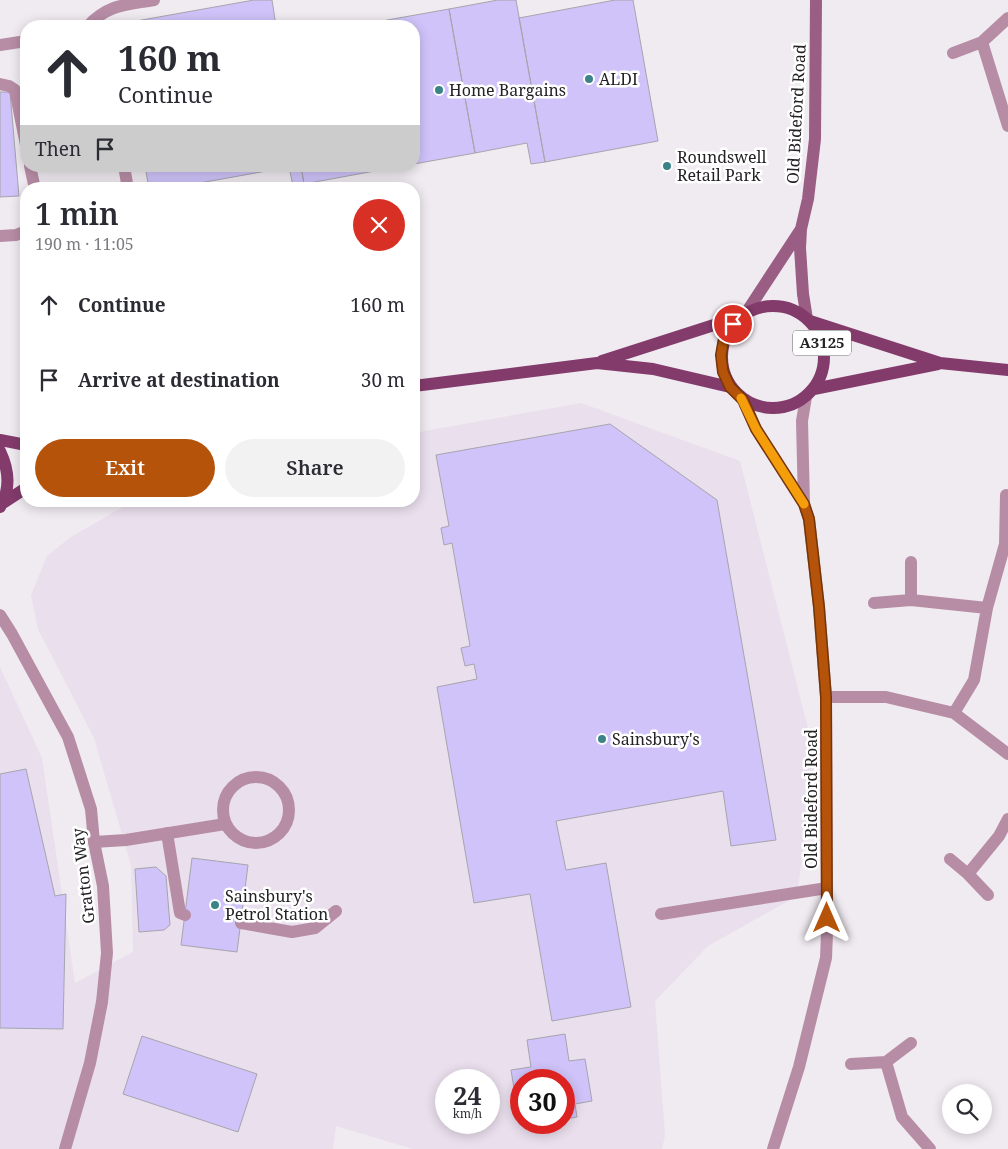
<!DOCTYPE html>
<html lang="en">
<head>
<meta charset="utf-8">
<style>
  :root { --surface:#fff; --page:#f2f2f3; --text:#2b2b33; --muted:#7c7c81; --accent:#b45309 }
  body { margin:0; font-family:"Noto Serif",serif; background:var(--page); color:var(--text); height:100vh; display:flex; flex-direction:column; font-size:19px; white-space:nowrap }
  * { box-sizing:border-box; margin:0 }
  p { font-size:16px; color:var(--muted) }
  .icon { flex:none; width:28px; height:28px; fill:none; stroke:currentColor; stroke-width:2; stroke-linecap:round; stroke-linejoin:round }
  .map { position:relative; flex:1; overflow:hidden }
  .details { position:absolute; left:20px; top:182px; width:400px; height:325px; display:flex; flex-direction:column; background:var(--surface); border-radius:20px; box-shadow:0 2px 12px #0003 }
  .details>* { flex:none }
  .banner { position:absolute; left:20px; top:20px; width:400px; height:152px; border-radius:20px; box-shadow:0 2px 12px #0003; background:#fff; color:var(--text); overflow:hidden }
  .tools { position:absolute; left:942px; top:1084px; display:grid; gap:10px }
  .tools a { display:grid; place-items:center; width:50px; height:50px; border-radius:50%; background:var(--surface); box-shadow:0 2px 12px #0003; font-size:25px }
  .speed { position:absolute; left:435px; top:1069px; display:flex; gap:10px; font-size:25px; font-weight:700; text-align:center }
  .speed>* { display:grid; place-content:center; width:65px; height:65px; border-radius:50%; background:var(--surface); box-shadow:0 2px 12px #0003; line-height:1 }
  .speed small { font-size:12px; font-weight:400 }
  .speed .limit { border:8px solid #d22; background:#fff; color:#111 }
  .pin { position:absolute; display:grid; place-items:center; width:42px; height:42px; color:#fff; margin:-21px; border:2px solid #fff; border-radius:50%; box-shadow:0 1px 5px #0007 }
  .me { position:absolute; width:55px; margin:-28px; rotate:0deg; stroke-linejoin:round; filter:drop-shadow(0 0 4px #0008) }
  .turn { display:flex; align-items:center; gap:18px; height:105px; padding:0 15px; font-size:22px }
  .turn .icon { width:65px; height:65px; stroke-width:2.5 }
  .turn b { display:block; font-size:35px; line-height:42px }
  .then { display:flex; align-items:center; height:48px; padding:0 15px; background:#0003; gap:10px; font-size:19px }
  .round { display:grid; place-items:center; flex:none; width:52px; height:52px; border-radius:26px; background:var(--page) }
  .overview { display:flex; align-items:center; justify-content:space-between; height:85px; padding:0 15px }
  h1 { font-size:30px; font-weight:600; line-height:38px }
  .button { display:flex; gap:10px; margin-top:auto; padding:10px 15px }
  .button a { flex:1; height:58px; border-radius:30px; background:var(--accent); color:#fff; font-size:20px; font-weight:600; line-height:58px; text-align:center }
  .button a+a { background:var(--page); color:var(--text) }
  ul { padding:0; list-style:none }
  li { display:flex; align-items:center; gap:15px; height:75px; padding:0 15px }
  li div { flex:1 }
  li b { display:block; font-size:19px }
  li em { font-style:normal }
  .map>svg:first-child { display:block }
</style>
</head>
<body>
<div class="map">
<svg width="1008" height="1149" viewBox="0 0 1008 1149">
  <rect width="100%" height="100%" fill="#f0eaf1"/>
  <!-- built -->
  <path fill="#eadfed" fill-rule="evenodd" d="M581 403 740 461 815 756 797 896 708 946 655 1001 665 1136 662 1149H413L336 1126 333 1149H0V667L42 758 75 983 133 952 131 865 94 738 38 629 31 595 47 556 71 537 133 501H414V433ZM446 1080H489V1122H446ZM521 1080H564V1122H521Z"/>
  <!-- building -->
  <path fill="#cfc3f9" stroke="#a6a5ad" d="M254 0H272L276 26H125V23Z
    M498 0H516L545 162 531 164 527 143 475 153 449 9Z
    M615 0H633L658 141 545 162 519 18Z
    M449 9 475 153 414 164V26H366L365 24Z
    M0 92H10L19 196 0 197Z
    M145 166H301L304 184 293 186 289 167 166 189H149Z
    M301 166H390L391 168 304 184Z
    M610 424 717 500 776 840 731 846 723 791 556 821 566 870 606 863 631 1007 552 1021 530 894 474 903 437 687 477 679 474 664 465 666 461 648 470 646 452 543 444 545 441 528 449 526 436 455Z
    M26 769 55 896 66 894 63 1029 0 1028V774Z
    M192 858 248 865 237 952 181 945Z
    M156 867 166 876 170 925 164 930 139 932 135 869Z
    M565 1034 569 1061 585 1059 592 1101 575 1104 577 1117 564 1119V1080H521V1112L518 1113 511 1070 531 1067 527 1040Z
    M142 1036 257 1074 238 1132 123 1094Z"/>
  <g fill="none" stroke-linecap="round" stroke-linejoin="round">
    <!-- lane -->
    <path stroke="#b78da6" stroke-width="12" d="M88 26C108 4 126 5 154 0
      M0 45 26 41
      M0 84 9 86 15 90 26 145
      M30 166 35 189
      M124 166 128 189
      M0 236 16 235 26 231
      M223 810a33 33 0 1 1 66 0a33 33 0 1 1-66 0Z
      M167 833 180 913 185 915
      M94 842 126 840 225 824
      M661 914 827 888
      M241 923 292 932 315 928 336 911"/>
    <!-- street -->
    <path stroke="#b78da6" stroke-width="12" d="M982 42 1008 126
      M953 53 982 42 1008 18
      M743 400 756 429 804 504 809 519 819 607 826 697 827 933 826 958 799 1067 773 1149
      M804 504 802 421 806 397
      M911 600V562
      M874 603 911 600 987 608
      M0 615 12 634 68 737 91 809 94 842 103 886 107 953 102 1002 90 1063 65 1149
      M826 697H886L954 713 1008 754
      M954 713 974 680 987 608 1005 544 1006 495
      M950 859 968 874 999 836 1008 819
      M968 874 988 895
      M911 1043 886 1062 902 1117 930 1149
      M851 1064 886 1062"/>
    <!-- secondary -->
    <path stroke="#9a5e84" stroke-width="12" d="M746 313 801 229
      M807 319 803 294 800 248 801 229 808 199 815 139 816 0"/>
    <!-- primary -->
    <path stroke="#833b6c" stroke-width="12" d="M722 357a51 51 0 1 1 102 0a51 51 0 1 1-102 0Z
      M810 321 940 363 1008 370
      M602 361 717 324H733
      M414 386 597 363 653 369 730 387
      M814 389 938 364
      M0 440 26 445
      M0 451C9 470 11 489 0 507
      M3 503 26 488"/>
  </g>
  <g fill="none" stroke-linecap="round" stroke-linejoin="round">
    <!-- route casing -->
    <g stroke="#753606" stroke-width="12">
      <path id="route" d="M733 324 724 338 721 355 723 372 730 387 743 400 756 429 804 504 809 519 819 607 826 697 827 918"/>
    </g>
    <!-- route -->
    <use href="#route" stroke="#b45309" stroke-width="9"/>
    <!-- slow -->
    <path stroke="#f59e0b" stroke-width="9" d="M741 398 756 429 804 504"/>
  </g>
  <!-- markers -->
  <g fill="#3b8388" stroke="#fff" stroke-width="2">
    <circle cx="589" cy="79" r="5"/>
    <circle cx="439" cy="90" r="5"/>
    <circle cx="667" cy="166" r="5"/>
    <circle cx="602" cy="739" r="5"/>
    <circle cx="215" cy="905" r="5"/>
  </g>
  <g text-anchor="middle" stroke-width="5" stroke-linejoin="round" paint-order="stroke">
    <!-- shield labels -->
    <rect fill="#fff" stroke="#666466" stroke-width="1" x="793" y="330.5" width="58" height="25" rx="4"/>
    <g font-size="15" font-weight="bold" fill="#242225">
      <text x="822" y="348">A3125</text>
    </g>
    <!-- poi labels -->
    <g font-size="16" fill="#242225" stroke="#fff" text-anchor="start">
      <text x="599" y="85">ALDI</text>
      <text x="449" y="96">Home Bargains</text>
      <text x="677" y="163">Roundswell<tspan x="677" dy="18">Retail Park</tspan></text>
      <text x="612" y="745">Sainsbury's</text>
      <text x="225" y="902">Sainsbury's<tspan x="225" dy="18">Petrol Station</tspan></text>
    </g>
    <!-- street labels -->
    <g font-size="16" fill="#242225" stroke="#fff">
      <text transform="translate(796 114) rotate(-87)" y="6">Old Bideford Road</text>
      <text transform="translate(811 799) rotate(-90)" y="6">Old Bideford Road</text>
      <text transform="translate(83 876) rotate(-97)" y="6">Gratton Way</text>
    </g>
  </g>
</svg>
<div class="tools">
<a><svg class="icon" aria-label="search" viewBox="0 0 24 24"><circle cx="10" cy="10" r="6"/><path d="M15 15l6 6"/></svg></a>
</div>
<div class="speed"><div>24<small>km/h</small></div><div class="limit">30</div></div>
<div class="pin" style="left:733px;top:324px;background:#d93025"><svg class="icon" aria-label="arrive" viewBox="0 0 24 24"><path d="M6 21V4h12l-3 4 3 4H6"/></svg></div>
<svg class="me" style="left:827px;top:918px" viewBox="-20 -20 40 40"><path d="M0-17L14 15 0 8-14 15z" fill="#b45309" stroke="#fff" stroke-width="4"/></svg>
<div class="banner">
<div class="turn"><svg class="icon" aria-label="ahead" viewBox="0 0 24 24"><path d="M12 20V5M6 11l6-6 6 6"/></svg><div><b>160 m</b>Continue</div></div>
<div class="then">Then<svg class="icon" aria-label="arrive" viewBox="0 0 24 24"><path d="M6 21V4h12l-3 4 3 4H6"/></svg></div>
</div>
<section class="details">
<div class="overview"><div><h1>1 min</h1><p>190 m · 11:05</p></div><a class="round" style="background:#d93025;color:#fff"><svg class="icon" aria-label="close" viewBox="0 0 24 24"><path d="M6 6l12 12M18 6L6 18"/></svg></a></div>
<ul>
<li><svg class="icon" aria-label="ahead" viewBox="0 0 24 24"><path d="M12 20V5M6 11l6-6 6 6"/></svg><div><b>Continue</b></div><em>160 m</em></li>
<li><svg class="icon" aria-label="arrive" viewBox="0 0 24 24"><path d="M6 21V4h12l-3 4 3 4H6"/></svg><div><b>Arrive at destination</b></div><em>30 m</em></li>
</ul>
<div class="button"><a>Exit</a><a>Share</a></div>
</section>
</div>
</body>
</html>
